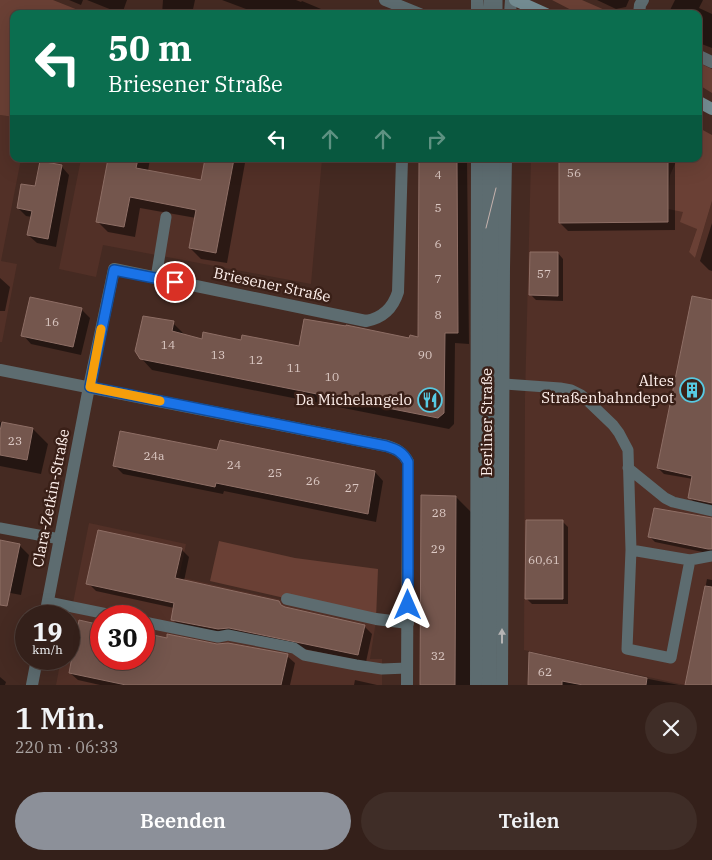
<!DOCTYPE html>
<html lang="de">
<head>
<meta charset="utf-8">
<style>
  :root { --surface:#34201a; --page:#3f2d27; --text:#f1f3f6; --muted:#a9a3a2; --line:#4e3e39; --accent:#8c9099 }
  body { margin:0; font-family:"IBM Plex Serif",serif; background:var(--page); color:var(--text); height:100vh; display:flex; flex-direction:column; font-size:19px; white-space:nowrap }
  * { box-sizing:border-box; margin:0 }
  p { font-size:16px; color:var(--muted) }
  .icon { flex:none; width:28px; height:28px; fill:none; stroke:currentColor; stroke-width:2; stroke-linecap:round; stroke-linejoin:round }
  .map { position:relative; height:685px; overflow:hidden }
  .drawer { display:flex; flex-direction:column; background:var(--surface); flex:1 }
  .drawer>* { flex:none }
  .guide { position:absolute; left:10px; top:10px; width:692px; height:152px; border-radius:10px; box-shadow:0 5px 20px #0002,0 0 0 1px var(--line); background:#0b6e4f; color:#fff; overflow:hidden }
  .speed { position:absolute; left:15px; top:605px; display:flex; gap:10px; font-size:25px; font-weight:700; text-align:center }
  .speed>* { display:grid; place-content:center; width:65px; height:65px; border-radius:50%; background:var(--surface); box-shadow:0 5px 20px #0002,0 0 0 1px var(--line); line-height:1 }
  .speed small { font-size:12px; font-weight:400 }
  .speed .limit { border:8px solid #d22; background:#fff; color:#111 }
  .pin { position:absolute; display:grid; place-items:center; width:42px; height:42px; color:#fff; margin:-21px; border:2px solid #fff; border-radius:50%; box-shadow:0 1px 5px #0007 }
  .me { position:absolute; width:55px; margin:-28px; rotate:0deg; stroke-linejoin:round; filter:drop-shadow(0 0 4px #0008) }
  .turn { display:flex; align-items:center; gap:18px; height:105px; padding:0 15px; font-size:22px }
  .turn .icon { width:65px; height:65px; stroke-width:2.5 }
  .turn b { display:block; font-size:35px; line-height:42px }
  .lanes { display:flex; align-items:center; height:48px; padding:0 15px; background:#0003; justify-content:center; gap:25px; direction:ltr }
  .lanes .off { opacity:.35 }
  .round { display:grid; place-items:center; flex:none; width:52px; height:52px; border-radius:26px; background:var(--page) }
  .summary { display:flex; align-items:center; justify-content:space-between; height:85px; padding:0 15px }
  h1 { font-size:30px; font-weight:600; line-height:38px }
  .primary-button { display:flex; gap:10px; margin-top:auto; padding:10px 15px }
  .primary-button a { flex:1; height:58px; border-radius:30px; background:var(--accent); color:#fff; font-size:20px; font-weight:600; line-height:58px; text-align:center }
  .primary-button a+a { background:var(--page); color:var(--text) }
  .map>svg:first-child { display:block }
</style>
</head>
<body>
<div class="map">
<svg width="712" height="685" viewBox="0 0 712 685">
  <rect width="100%" height="100%" fill="#452a22"/>
  <!-- built -->
  <path fill="#523027" fill-rule="evenodd" d="M0 115 14 117V159H21L1 261 17 264 2 342H0Z
    M81 159H322L311 284 103 245 96 277 59 269Z
    M531 159H677L670 175 683 212 697 229 689 252 695 258 712 201V685H685L524 650 525 397Z
    M89 523 186 544 179 577 376 621 370 659H382V685H56L61 659H69V623ZM101 616H144V659H101Z"/>
  <!-- green -->
  <path fill="#6a4035" d="M0 0H53L88 14H14V117L0 115Z
    M552 0H582L614 14H579Z
    M699 63 712 69V93L699 85Z
    M699 128 712 135V201L695 258 689 252 697 229 680 222 683 212 668 209 670 175 677 159H699Z
    M219 541 295 558 378 569 376 619 210 581Z"/>
  <!-- shadow -->
  <path fill="#0007" d="M69 0H83L81 5Z
    M87 0H127L122 14Z
    M163 0H195L192 14H162Z
    M222 0H296L301 2 302 1 333 14H259Z
    M597 0H629L626 7 616 9Z
    M675 0H703L699 8 712 14V48L699 43V14H668Z
    M109 159H150L148 171 202 181 207 159H241L245 163 227 263 201 259 190 248 196 218 140 208 135 237 108 232 97 221Z
    M420 159H467L469 344 455 343 454 424 449 429 152 370 141 358 173 323 184 334V335L203 340 242 341 300 348 419 338Z
    M560 159H675V230L568 231 560 223Z
    M61 166 69 175 56 247 37 243 28 235 32 217 26 216 18 208 36 188Z
    M712 223V271L709 270 700 261Z
    M558 253 563 259V301L536 300 531 295Z
    M0 278 10 287 5 311H0Z
    M31 298 82 310 90 318 81 355 31 344 23 335Z
    M712 301V507L695 503 689 497 693 479 664 474 658 468Z
    M0 422 33 429 48 444 41 474 0 466Z
    M218 451 375 472 383 481 376 522 224 491 223 494 123 474 115 466Z
    M456 497 471 512 470 685H421Z
    M712 519V554L655 542 649 536Z
    M563 522 568 527V604H532L527 599Z
    M0 541 19 545 29 555 21 595 0 591Z
    M181 549 189 557 184 581 279 603 284 607 364 626 372 634 366 662 238 635 180 627 172 619 174 608 96 591 88 583Z
    M707 579 712 580V685H686Z
    M80 622 101 626V659H144V635L168 640 287 656 295 663 290 685H100L78 680 70 673Z
    M563 662 679 685H529Z
    M0 677 6 682 5 685H0Z
    M355 680 377 685H354Z"/>
  <!-- building -->
  <path fill="#74564d" stroke="#8e6e65" d="M108 159H138L136 168 201 180 205 159H234L216 253 189 248 196 210 130 197 124 227 96 222Z
    M419 159H457L458 333H445L444 413 438 418 140 359 135 351 143 316 174 321 172 331 202 339 203 332 241 340 242 335 299 346 304 319 346 326V325L409 338 410 335 418 337Z
    M559 159H668V222L559 223Z
    M40 161 62 165 48 239 27 235 32 211 17 208 21 184 35 186Z
    M530 252H558V296L529 295Z
    M692 296 712 300V503L688 498 692 476 657 468Z
    M30 297 82 308 73 347 21 336Z
    M2 422 33 428 27 460 0 455V431Z
    M120 431 217 450 220 440 375 471 368 514 216 483 215 487 113 466Z
    M421 495 456 496 455 685H420Z
    M654 508 712 518V549H708L648 537Z
    M526 520H563V599H525Z
    M98 530 182 548 175 578 279 601 281 605 285 607 365 625 358 655 229 628 218 629 171 620 174 603 86 584Z
    M0 540 20 544 7 606 0 605Z
    M705 586 712 587V685H685Z
    M79 620 101 625V659H144V633L167 638V634L217 644 228 643 288 654 281 685H126L69 673Z
    M529 652 647 678 646 685H583L562 681V685H528Z"/>
  <g fill="none" stroke-linecap="round" stroke-linejoin="round">
    <!-- service -->
    <path stroke="#5d6c70" stroke-width="11" d="M497 0V14
      M488 14 489 0
      M156 278 166 217
      M503 384 560 388 571 390 581 395 589 402 613 425 619 433 628 450 631 550 690 560 712 556
      M628 468 665 498 673 502 712 511
      M0 528 60 539
      M631 550 627 649 671 658 690 560
      M48 602 117 616
      M144 622 218 637 228 635 294 648 304 655 356 665 382 669 407 668
      M483 685 485 316 487 159
      M491 685 496 159"/>
    <!-- pedestrian -->
    <path stroke="#5d6c70" stroke-width="12" d="M287 599 376 619 408 623"/>
    <!-- minor -->
    <path stroke="#5d6c70" stroke-width="12" d="M385 0 420 14
      M477 14V0
      M510 14 511 0
      M639 14 640 5 643 0
      M699 56 712 62
      M0 370 387 446C396 449 403 452 408 462L407 685
      M45 616 89 387 114 269 366 321C383 318 393 308 398 292L402 159
      M32 685 37 659
      M476 685 477 159
      M502 685 504 268 506 159"/>
    <!-- secondary -->
    <path stroke="#748d93" stroke-width="12" d="M515 0 546 14
      M699 102 712 109"/>
    <!-- tram -->
    <path stroke="#c6b3ae" stroke-width="1" d="M486 228 496 188"/>
  </g>
  <!-- one-way arrows -->
  <defs><path id="oneway-solid" d="M-6-.8H1V-3.2L6.5 0L1 3.2V.8H-6Z" transform="scale(1.25)"/></defs>
  <use fill="#b6b4b4" href="#oneway-solid" transform="translate(502 636) rotate(-90)"/>
  <g fill="none" stroke-linecap="round" stroke-linejoin="round">
    <!-- route casing -->
    <g stroke="#114b97" stroke-width="12">
      <path id="route" d="M175 282 114 270 90 387 386 446C396 449 403 452 408 462V605"/>
    </g>
    <!-- route -->
    <use href="#route" stroke="#1a73e8" stroke-width="9"/>
    <!-- slow -->
    <path stroke="#f59e0b" stroke-width="9" d="M101 329 90 387 160 401"/>
  </g>
  <!-- icons -->
  <defs>
    <g id="building-ring" transform="scale(1.25)"><circle r="9.5" fill="#3a2018" stroke="#57c9e2" stroke-width="1.5"/><path d="M-4-6H4V6H1V3H-1V6H-4ZM-2.5-4.3h1.7v1.8h-1.7ZM.8-4.3h1.7v1.8H.8ZM-2.5-1h1.7V.8h-1.7ZM.8-1h1.7V.8H.8Z" fill="#57c9e2"/></g>
    <g id="restaurant-ring" transform="scale(1.25)"><circle r="9.5" fill="#3a2018" stroke="#57c9e2" stroke-width="1.5"/><path d="M-5-6h1v4h1v-4h1v4h1v-4h1v5L-1.5 .5V6h-2V.5L-5-1ZM5-6V6H3V1.5H1.5Q1.5-4 5-6Z" fill="#57c9e2"/></g>
  </defs>
  <g fill-rule="evenodd">
    <use href="#building-ring" x="692" y="390"/>
    <use href="#restaurant-ring" x="430" y="400"/>
  </g>
  <g text-anchor="middle" stroke-width="5" stroke-linejoin="round" paint-order="stroke">
    <!-- number labels -->
    <g font-size="12" fill="#dcc9c4">
      <text x="574" y="177">56</text>
      <text x="438" y="179">4</text>
      <text x="438" y="212">5</text>
      <text x="438" y="248">6</text>
      <text x="544" y="278">57</text>
      <text x="438" y="283">7</text>
      <text x="438" y="319">8</text>
      <text x="52" y="326">16</text>
      <text x="168" y="349">14</text>
      <text x="218" y="359">13</text>
      <text x="425" y="359">90</text>
      <text x="256" y="364">12</text>
      <text x="294" y="372">11</text>
      <text x="332" y="381">10</text>
      <text x="15" y="445">23</text>
      <text x="154" y="460">24a</text>
      <text x="234" y="469">24</text>
      <text x="275" y="477">25</text>
      <text x="313" y="485">26</text>
      <text x="352" y="492">27</text>
      <text x="439" y="517">28</text>
      <text x="438" y="553">29</text>
      <text x="544" y="564">60,61</text>
      <text x="438" y="660">32</text>
      <text x="545" y="676">62</text>
    </g>
    <!-- street labels -->
    <g font-size="15" fill="#feefeb" stroke="#3a2018">
      <text transform="translate(272 285) rotate(12)" y="5">Briesener Straße</text>
      <text transform="translate(487 422) rotate(-90)" y="5">Berliner Straße</text>
      <text transform="translate(51 498) rotate(-79)" y="5">Clara-Zetkin-Straße</text>
    </g>
    <!-- poi labels -->
    <g font-size="15" fill="#feefeb" stroke="#3a2018" text-anchor="end">
      <text x="674" y="386">Altes<tspan x="674" dy="17">Straßenbahndepot</tspan></text>
      <text x="412" y="405">Da Michelangelo</text>
    </g>
  </g>
</svg>
<div class="speed"><div>19<small>km/h</small></div><div class="limit">30</div></div>
<div class="pin" style="left:175px;top:282px;background:#d93025"><svg class="icon" aria-label="arrive" viewBox="0 0 24 24"><path d="M6 21V4h12l-3 4 3 4H6"/></svg></div>
<svg class="me" style="left:408px;top:605px" viewBox="-20 -20 40 40"><path d="M0-17L14 15 0 8-14 15z" fill="#1a73e8" stroke="#fff" stroke-width="4"/></svg>
<div class="guide">
<div class="turn"><svg class="icon" aria-label="left" viewBox="0 0 24 24"><path d="M17 20v-9H6M10 6l-5 5 5 5"/></svg><div><b>50 m</b>Briesener Straße</div></div>
<div class="lanes"><svg class="icon" aria-label="left" viewBox="0 0 24 24"><path d="M17 20v-9H6M10 6l-5 5 5 5"/></svg><svg class="icon off" aria-label="ahead" viewBox="0 0 24 24"><path d="M12 20V5M6 11l6-6 6 6"/></svg><svg class="icon off" aria-label="ahead" viewBox="0 0 24 24"><path d="M12 20V5M6 11l6-6 6 6"/></svg><svg class="icon off" aria-label="right" viewBox="0 0 24 24"><path d="M7 20v-9h11M14 6l5 5-5 5"/></svg></div>
</div>
</div>
<section class="drawer">
<div class="summary"><div><h1>1 Min.</h1><p>220 m · 06:33</p></div><a class="round"><svg class="icon" aria-label="close" viewBox="0 0 24 24"><path d="M6 6l12 12M18 6L6 18"/></svg></a></div>
<div class="primary-button"><a>Beenden</a><a>Teilen</a></div>
</section>
</body>
</html>
